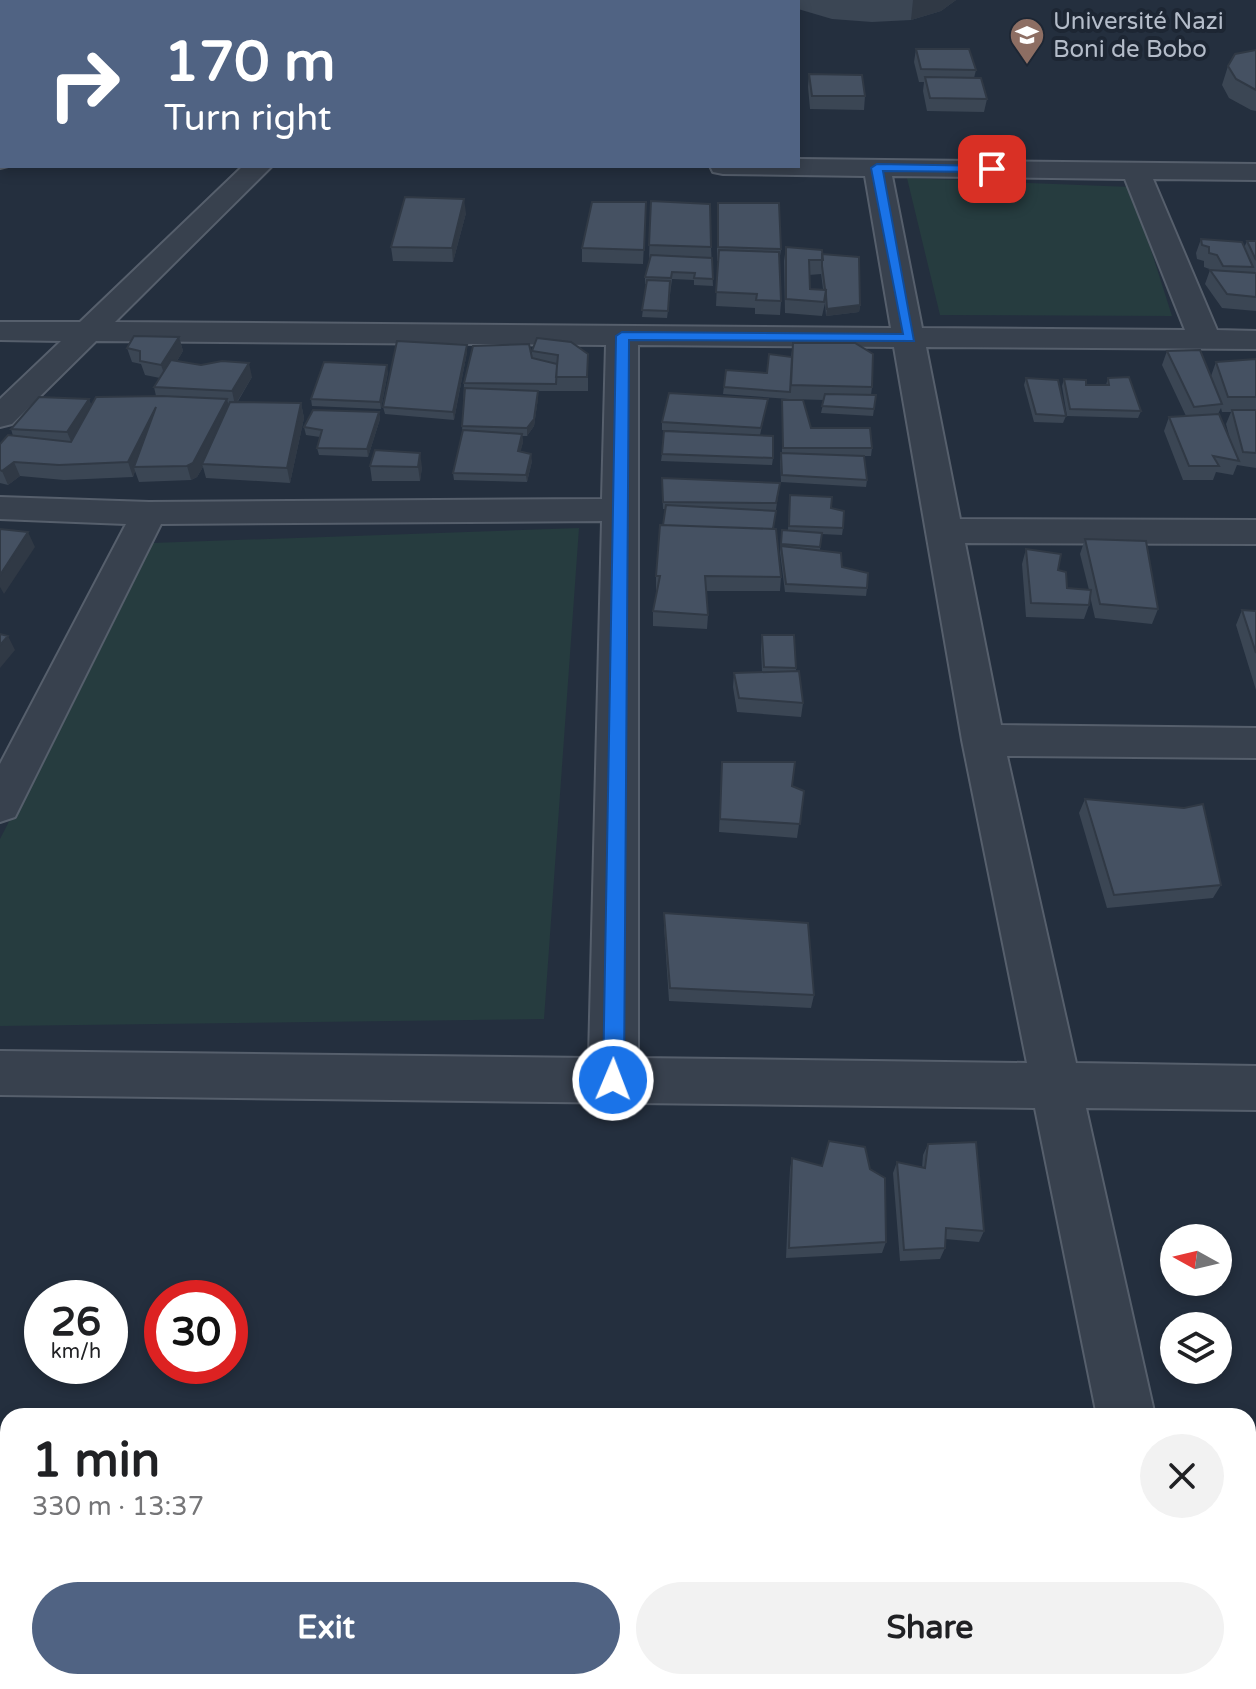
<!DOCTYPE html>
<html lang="en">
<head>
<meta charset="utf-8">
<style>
  :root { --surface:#fff; --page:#f2f2f2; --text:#202124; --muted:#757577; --accent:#506383 }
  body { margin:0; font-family:"Varela Round",sans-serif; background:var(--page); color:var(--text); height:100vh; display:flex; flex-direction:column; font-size:30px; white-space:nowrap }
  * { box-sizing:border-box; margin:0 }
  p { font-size:26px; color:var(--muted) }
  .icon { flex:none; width:44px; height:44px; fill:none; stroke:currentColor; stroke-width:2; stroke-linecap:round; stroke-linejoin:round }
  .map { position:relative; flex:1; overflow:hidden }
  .sheet { position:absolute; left:0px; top:1408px; width:1256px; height:282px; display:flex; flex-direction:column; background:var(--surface); border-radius:24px 24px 0 0; box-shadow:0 4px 12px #0003 }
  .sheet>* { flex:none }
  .banner { position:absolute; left:0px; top:0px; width:800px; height:168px; box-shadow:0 4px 12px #0003; background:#506383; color:#fff; overflow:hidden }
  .needle { width:52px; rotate:278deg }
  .controls { position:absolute; left:1160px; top:1224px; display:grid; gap:16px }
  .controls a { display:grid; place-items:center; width:72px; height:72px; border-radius:50%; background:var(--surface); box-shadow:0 4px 12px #0003; font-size:40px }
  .speed { position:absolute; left:24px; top:1280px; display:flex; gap:16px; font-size:40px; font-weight:700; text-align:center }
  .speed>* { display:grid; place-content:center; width:104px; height:104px; border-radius:50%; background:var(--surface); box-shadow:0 4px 12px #0003; line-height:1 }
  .speed small { font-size:20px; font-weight:400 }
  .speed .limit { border:12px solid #d22; background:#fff; color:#111 }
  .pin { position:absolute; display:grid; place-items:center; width:68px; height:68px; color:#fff; margin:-34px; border-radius:16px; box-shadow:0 4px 12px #0006 }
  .me { position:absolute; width:88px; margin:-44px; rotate:1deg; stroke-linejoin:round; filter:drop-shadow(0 0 6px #0008) }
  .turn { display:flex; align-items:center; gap:28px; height:168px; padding:0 32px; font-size:36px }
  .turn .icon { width:104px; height:104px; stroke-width:2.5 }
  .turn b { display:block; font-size:56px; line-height:68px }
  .round { display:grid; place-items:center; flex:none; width:84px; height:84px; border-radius:42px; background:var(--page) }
  .summary { display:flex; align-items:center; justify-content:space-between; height:136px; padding:0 32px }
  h1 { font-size:48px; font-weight:700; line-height:60px }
  .button { display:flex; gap:16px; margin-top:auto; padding:16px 32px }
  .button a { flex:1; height:92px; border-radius:48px; background:var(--accent); color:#fff; font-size:32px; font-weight:700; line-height:92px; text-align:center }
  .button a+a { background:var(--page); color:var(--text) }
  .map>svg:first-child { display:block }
</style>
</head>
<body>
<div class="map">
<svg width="1256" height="1689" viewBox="0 0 1256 1689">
  <rect width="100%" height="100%" fill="#242f3e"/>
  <!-- green -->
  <path fill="#263c3f" d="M907 178 1131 187 1172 316 940 315Z
    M579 528 544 1019 0 1026V839L152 543Z"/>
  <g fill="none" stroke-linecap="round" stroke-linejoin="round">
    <!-- street casing -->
    <g stroke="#565f6c" stroke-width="4">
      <path id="street" d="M0 151 2 166H8L0 168Z
        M798 159 1256 164V180L1153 179 1217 330 1256 331V349L926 347 960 519 1256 520V544L965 543 1001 725 1256 728V758L1007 756 1076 1063 1256 1066V1110L1086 1108 1155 1416H1097L1035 1108 0 1095V1051L589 1058 602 521 161 524 15 817 0 822V764L126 524 0 519V497L149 502 602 499 606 345 96 341 12 424 0 427V399L61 341 0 340V322H80L243 166H272L115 322 891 328 865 176 723 174 713 172 710 166H798ZM892 176 1125 179 1185 330 922 328ZM638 345 894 347 962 740 1027 1063 638 1058Z
        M0 1525H8V1587H0Z
        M1149 1682H1215L1217 1689H1151Z"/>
    </g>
    <!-- street -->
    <use href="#street" fill="#38414e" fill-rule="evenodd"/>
  </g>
  <!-- wall -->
  <path fill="#3b4654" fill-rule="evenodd" d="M429 0H593L590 2H432Z
    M782 0H956L941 11 911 20 872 22 832 19 798 9V2H785Z
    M916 49 976 70 974 78 987 99 984 112 927 111 923 91 924 82H919L914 62Z
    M1256 50V111L1251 110 1229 98 1222 85 1228 66Z
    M809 74 865 96 864 110 810 109 808 87Z
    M651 201 711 247 713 286 694 285V280L672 279 667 318 642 317 646 284H645V277L650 259H649Z
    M646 202 643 264 582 262V248Z
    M466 213 453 262 393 261 391 247Z
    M717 217 781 249 779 263 781 301 780 315 755 314V308L716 306 718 261H717Z
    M1201 239 1244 248 1247 241H1256V311L1222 308 1205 284 1210 270H1212L1204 267V261L1197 259 1196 253Z
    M786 247 822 254 860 305 859 312 826 316 825 303 822 316 785 313 784 261ZM821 273 823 289H810L809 275 821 274Z
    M179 337 183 351 177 361 252 377 237 403H301L304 418 290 483 206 478 203 467 197 477 191 480 139 482 135 471 133 477 64 480 20 476 8 485 0 483V444L13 436 11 429 89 399 91 405 156 396 154 387 160 378 145 375 141 364 132 362 127 348Z
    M793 343 872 387 871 395H876L873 416 821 413 824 400 789 399 723 394 726 370 767 373 791 357Z
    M467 345V352L454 420 385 414 383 407Z
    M532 351 588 354V391H531L538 398 534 426 527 436H522L523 442 520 452 532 461 527 482 454 480 453 473 462 432 464 383 532 358Z
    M1167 351 1211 376 1216 362 1256 359V468L1237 465 1233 475 1216 472 1213 480H1183L1164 431 1169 417 1186 416 1162 365ZM1221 408 1222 412H1231L1226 424 1231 443 1218 414Z
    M388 372 381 409 312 406 311 399Z
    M1026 378 1066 416 1063 423 1034 422 1024 385Z
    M1108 378 1141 411 1138 418 1067 416 1062 386 1064 379 1086 385H1106Z
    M768 399 760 435 773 458 772 465 661 461 662 454 736 434 662 430V422Z
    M782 400 811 428 872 448 871 456H861L867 480 866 487 781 482 780 461 781 453H782Z
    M379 412 380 419 368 457 319 455 317 448 320 437 306 435 304 427Z
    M370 466 422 467 420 481H372Z
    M780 483 773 529 781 577 780 591H706L708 615 707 629 653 626V611L657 591H656V576L665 509H663L662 486Z
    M789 502 831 508 843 528 842 535 821 534 820 550 867 588 866 596 785 592 780 552 782 530H788Z
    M1085 539 1158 609 1152 624 1095 618 1090 596 1089 605 1084 619 1026 617 1022 564 1026 549 1058 570 1067 588 1089 590 1080 554Z
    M1242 610 1256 611V690L1236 625Z
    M762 635 796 668V671L803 703 801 717 737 712 733 687 734 673 762 672 761 649Z
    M722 762 804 791 797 838 719 832Z
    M1085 799 1184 808 1221 885 1213 898 1107 908 1079 813Z
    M664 913 814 995 811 1008 669 1001 664 926Z
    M928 1144 984 1231 979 1242 945 1239V1248L940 1259 900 1261 893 1173 897 1162 922 1168 923 1155Z
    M792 1158 886 1242 882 1253 786 1258 790 1169Z"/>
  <!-- shaded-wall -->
  <path fill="#303945" d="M545 0H593L590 2H545Z
    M913 0H956L941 11 911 20Z
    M464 199 466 213 453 262 452 248Z
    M860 305 859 312 826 316 827 309Z
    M179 337 183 351 166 379 161 365Z
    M467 345V352L454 420 453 412Z
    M249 363 252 377 235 405 232 391Z
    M387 365 388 372 381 409 380 402Z
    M538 391V398L534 426 527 436V428Z
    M89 399 94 413 73 446 67 432Z
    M227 399 231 414 202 464 203 467 197 477 191 480 187 466Z
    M301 403 304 418 290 483 287 468Z
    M156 407 134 467 135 471 133 477 128 462Z
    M379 412 380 419 368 457 367 449Z
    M522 434 523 442 519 459 518 451Z
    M420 453 422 467 420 481 418 467Z
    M531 454 532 461 527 482 526 475Z
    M14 462 20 476 8 485 2 471Z
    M28 532 35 547 4 594 0 587V575Z
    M8 636 15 650 0 668V645Z"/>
  <!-- building -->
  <path fill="#455162" stroke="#303945" stroke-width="2" d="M916 49H969L976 70 921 69Z
    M1256 50V90L1236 79 1228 66 1235 54Z
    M809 74 862 75 865 96H812Z
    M925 77 981 78 987 99 930 98Z
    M405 197 464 199 452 248 391 247Z
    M651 201 710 204 711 247 649 245Z
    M592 202H646L644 250 582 248Z
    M718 203H779L781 249 718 247Z
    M1201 239 1242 242 1253 267 1223 266 1217 255 1209 253V247L1202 245Z
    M1247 241H1256V260Z
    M786 247 822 250 823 260H809L810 289 826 290 824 302 786 299Z
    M719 250 779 252 781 301 756 300 757 294 716 292Z
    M822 254 859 257 860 305 827 309 826 295V290L825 289 822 266Z
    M651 255 712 258 713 279 694 278 695 273 672 272 671 278 645 277Z
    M1210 270 1256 273V297L1227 294Z
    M647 280 670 281 668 311 642 310Z
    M134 336 179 337 161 365 140 361V351L127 348Z
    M537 338 571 342 588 354 587 377H556L558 355 532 351Z
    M397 341 467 345 453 412 383 407Z
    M793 343H855L873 354 872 387 791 385Z
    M529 344 532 358 557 364 556 384 464 383 473 346Z
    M1200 350 1222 404 1194 407 1167 351Z
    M769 354 792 357 790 392 724 387 726 370 767 373Z
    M1256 359V397H1228L1216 362Z
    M171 360 201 365 222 361 249 363 232 391 154 387Z
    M324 362 387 365 380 402 311 399Z
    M1129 377 1141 411 1070 409 1064 379 1086 380V385H1109L1108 378Z
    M1026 378 1058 380 1066 416 1036 414Z
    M465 388 538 391 534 419 527 428 462 426Z
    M669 393 768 399 761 428 662 422Z
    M825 394 876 395 874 409 822 406Z
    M162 396 227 399 193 463 187 466 134 467 156 407 128 462 59 465 14 462 2 471 0 470V444L8 435 71 442 96 397Z
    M39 397 89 399 67 432 11 429Z
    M782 400H803L811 428H870L872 448H783Z
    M230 402 301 403 287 468 202 464Z
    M313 410 379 412 367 449 317 448 322 430 304 427Z
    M1232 410H1256V453L1243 452Z
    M1219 414 1239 461 1213 456 1219 466H1189L1169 417Z
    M463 430 522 434 518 451 531 454 526 475 453 473Z
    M664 431 773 436V458L662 454Z
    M375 450 420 453 418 467 370 466Z
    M781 453 864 456 867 480 782 475Z
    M662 478 780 483 776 503 663 502Z
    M790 495 832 497 831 508 844 511 843 528 789 526Z
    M666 505 776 511 773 529 663 525Z
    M660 525 776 529 781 577 705 576 708 615 653 611 660 576H656Z
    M0 529 28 532 0 575Z
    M782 530 822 533 820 547 781 544Z
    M1085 539 1146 541 1158 609 1100 604Z
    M781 546 841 553 842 567 868 573 867 588 786 584Z
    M1026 549 1061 554 1058 570 1066 572 1067 588 1091 590 1089 605 1031 603Z
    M1242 610 1256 611V653Z
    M0 634 8 636 0 645Z
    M762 635H794L796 668 764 667Z
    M799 671 803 703 739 698 734 673Z
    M722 762H795L792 786 804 791 800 824 720 819Z
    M1085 799 1184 808 1203 804 1221 885 1114 895Z
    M664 913 808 923 814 995 670 988Z
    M829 1141 865 1147 870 1169 885 1178 886 1242 789 1248 792 1158 822 1166Z
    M976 1142 984 1231 946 1228 945 1248 904 1250 897 1162 925 1168 928 1144Z"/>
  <!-- route -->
  <path fill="#1a73e8" stroke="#114b97" stroke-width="2" d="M877 164 992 166 998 169 992 172 883 171 914 341 629 340 624 1080 621 1087 613 1089 606 1087 603 1080 616 336 622 332 903 334 871 168Z"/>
  <!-- icons -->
  <defs>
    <g id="university-pin" transform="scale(1.8)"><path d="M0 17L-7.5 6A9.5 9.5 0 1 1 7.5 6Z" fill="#8d6e63" stroke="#1d2633"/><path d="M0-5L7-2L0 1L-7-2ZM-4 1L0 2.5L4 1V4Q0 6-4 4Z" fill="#fff"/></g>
  </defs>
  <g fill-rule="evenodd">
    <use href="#university-pin" x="1027" y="35"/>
  </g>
  <g text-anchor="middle" stroke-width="8" stroke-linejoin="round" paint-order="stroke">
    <!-- far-poi labels -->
    <g font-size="24" fill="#b4bcc9" stroke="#1d2633" text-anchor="start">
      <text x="1053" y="29">Université Nazi<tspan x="1053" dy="28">Boni de Bobo</tspan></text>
    </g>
  </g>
</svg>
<div class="controls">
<a><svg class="needle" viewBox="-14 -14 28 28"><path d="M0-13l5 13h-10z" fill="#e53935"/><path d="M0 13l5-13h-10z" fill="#757577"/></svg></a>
<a><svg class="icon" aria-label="layers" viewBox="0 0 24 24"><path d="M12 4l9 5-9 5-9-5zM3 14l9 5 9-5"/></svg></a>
</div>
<div class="speed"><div>26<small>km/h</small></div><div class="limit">30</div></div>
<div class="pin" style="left:992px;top:169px;background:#d93025"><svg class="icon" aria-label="arrive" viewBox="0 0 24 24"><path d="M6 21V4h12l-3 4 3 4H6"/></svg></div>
<svg class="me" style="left:613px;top:1080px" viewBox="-20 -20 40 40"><circle r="17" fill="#1a73e8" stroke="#fff" stroke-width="3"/><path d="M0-11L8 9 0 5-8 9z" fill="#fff"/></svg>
<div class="banner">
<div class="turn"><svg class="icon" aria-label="right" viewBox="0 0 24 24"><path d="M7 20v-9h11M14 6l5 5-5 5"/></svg><div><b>170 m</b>Turn right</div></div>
</div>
<section class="sheet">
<div class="summary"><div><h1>1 min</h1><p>330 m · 13:37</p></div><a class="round"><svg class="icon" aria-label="close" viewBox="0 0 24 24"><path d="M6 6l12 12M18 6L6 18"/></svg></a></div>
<div class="button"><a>Exit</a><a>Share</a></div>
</section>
</div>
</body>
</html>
